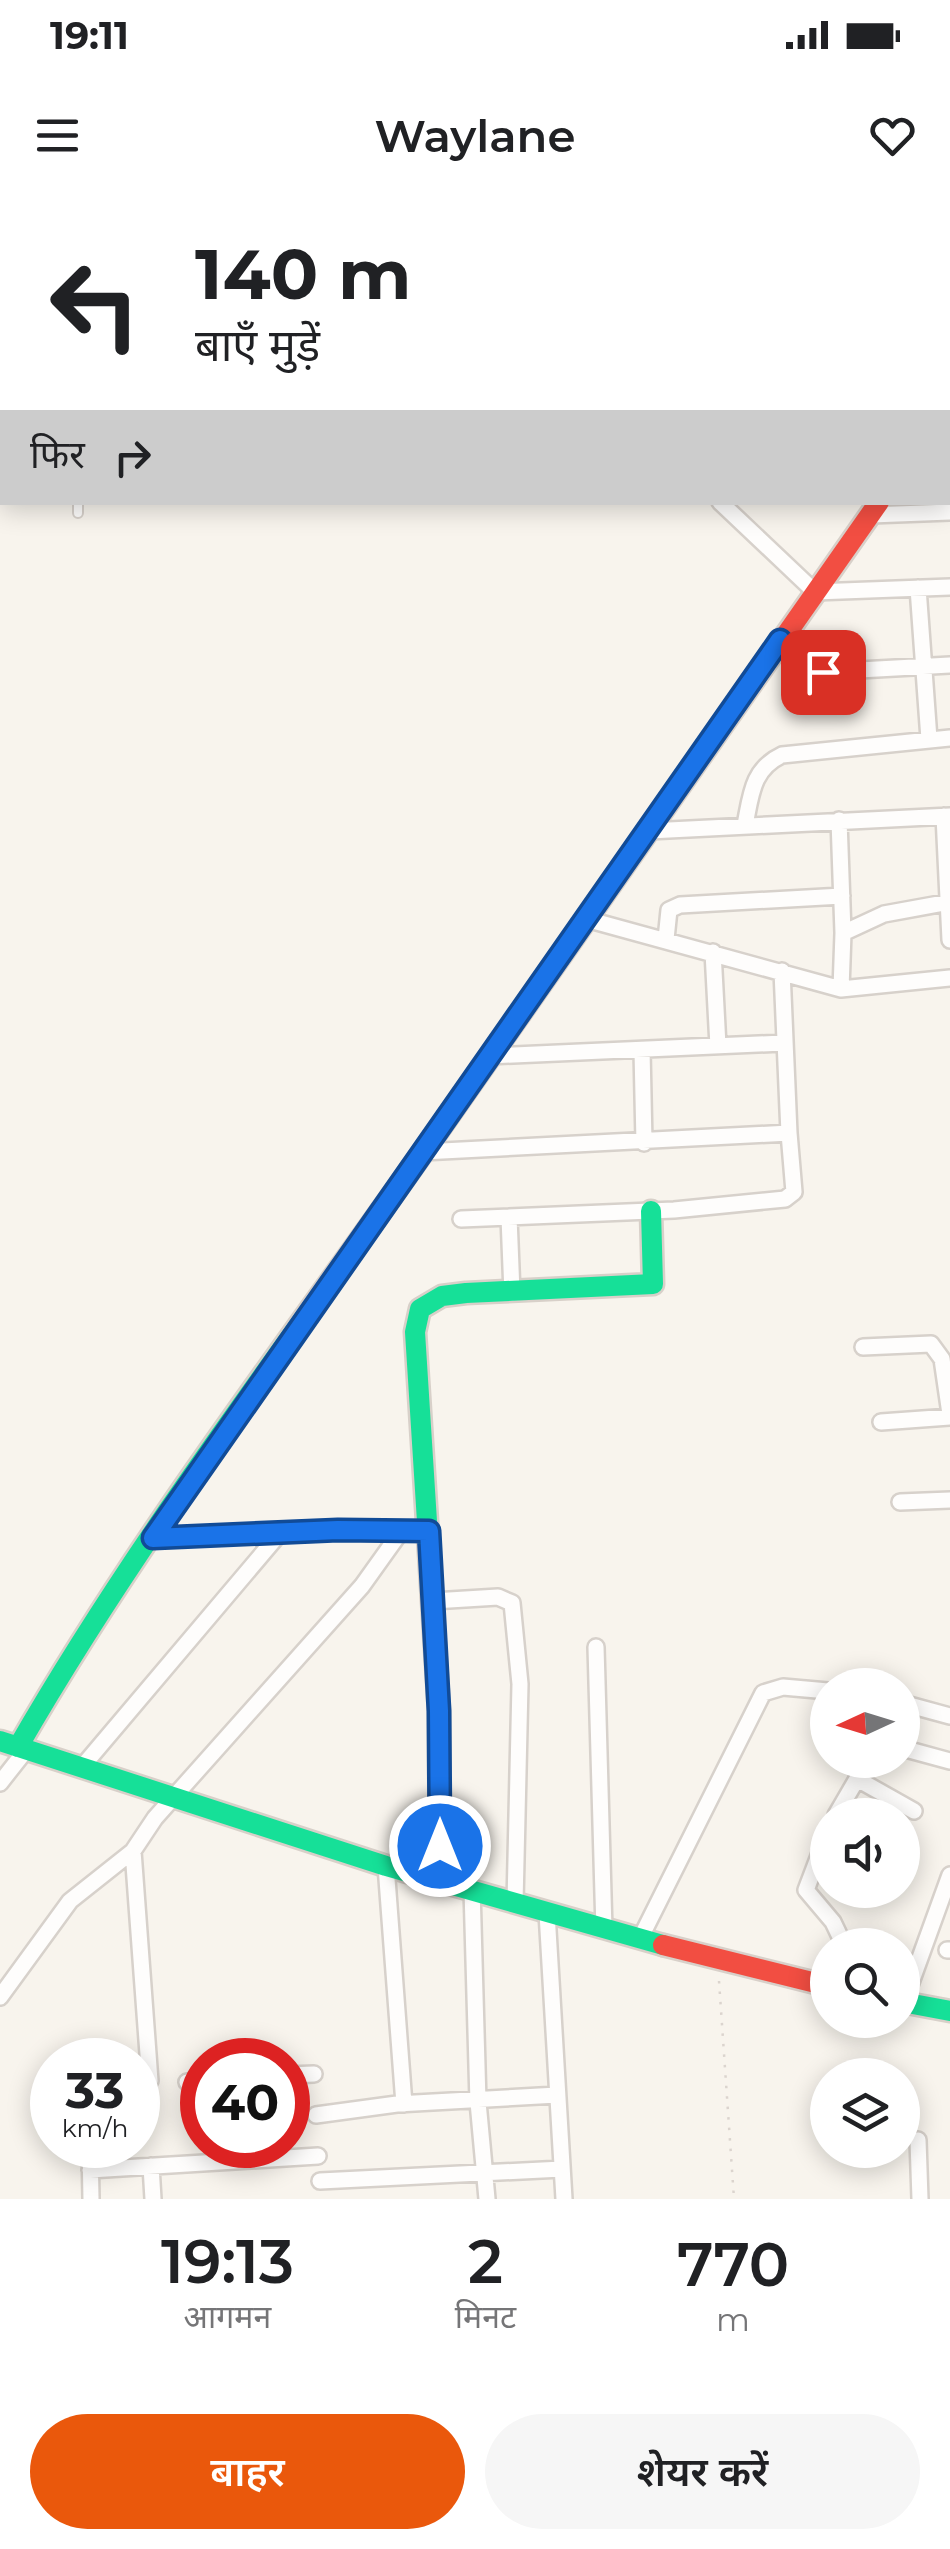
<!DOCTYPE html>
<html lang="hi">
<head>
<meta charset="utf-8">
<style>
  :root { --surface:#fff; --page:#f6f6f6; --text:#202124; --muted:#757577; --accent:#ea580c }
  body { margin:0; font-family:Montserrat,"Noto Sans Devanagari",sans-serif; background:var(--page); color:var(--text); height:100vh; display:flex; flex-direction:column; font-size:38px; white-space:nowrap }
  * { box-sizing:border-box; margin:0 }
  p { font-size:32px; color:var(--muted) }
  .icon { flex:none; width:55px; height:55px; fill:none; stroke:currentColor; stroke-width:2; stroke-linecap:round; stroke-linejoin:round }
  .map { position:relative; height:1999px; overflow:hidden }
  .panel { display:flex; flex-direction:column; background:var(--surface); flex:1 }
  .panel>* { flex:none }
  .top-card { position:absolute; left:0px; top:0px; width:950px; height:305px; box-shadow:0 5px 25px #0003; background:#fff; color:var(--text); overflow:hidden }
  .needle { width:65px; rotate:266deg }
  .controls { position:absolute; left:810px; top:1468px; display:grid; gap:20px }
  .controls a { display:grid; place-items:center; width:110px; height:110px; border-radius:50%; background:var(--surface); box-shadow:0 5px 25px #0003; font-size:50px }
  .speed { position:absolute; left:30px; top:1838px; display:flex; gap:20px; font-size:50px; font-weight:700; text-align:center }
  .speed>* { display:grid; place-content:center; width:130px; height:130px; border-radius:50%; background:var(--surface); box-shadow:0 5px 25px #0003; line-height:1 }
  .speed small { font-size:25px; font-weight:400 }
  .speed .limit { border:15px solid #d22; background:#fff; color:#111 }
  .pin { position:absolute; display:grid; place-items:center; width:85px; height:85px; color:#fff; margin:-42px; border-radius:20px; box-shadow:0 5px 15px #0006 }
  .me { position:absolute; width:110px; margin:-55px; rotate:0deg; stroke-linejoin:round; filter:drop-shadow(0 0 8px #0008) }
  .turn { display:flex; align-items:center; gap:35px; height:210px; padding:0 30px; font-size:45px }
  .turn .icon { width:130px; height:130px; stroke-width:2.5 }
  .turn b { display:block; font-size:70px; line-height:85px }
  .then { display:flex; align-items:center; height:95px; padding:0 30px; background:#0003; gap:20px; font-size:38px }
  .eta { display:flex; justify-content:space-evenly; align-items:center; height:170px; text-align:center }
  .eta b { font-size:60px; font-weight:600; line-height:70px }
  .primary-button { display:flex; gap:20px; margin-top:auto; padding:20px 30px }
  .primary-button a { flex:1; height:115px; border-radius:60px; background:var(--accent); color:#fff; font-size:40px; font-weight:600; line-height:115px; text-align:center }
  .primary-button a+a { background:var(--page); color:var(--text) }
  .status { display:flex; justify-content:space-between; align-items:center; height:70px; padding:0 50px; background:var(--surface); direction:ltr }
  .status svg { height:28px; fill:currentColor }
  header { display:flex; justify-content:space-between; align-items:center; height:130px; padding:0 30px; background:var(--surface); font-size:45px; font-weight:600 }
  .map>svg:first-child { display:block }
</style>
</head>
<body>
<div class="status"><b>19:11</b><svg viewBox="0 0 49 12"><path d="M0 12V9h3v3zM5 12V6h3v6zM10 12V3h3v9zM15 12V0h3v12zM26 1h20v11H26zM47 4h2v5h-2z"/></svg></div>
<header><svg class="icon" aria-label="menu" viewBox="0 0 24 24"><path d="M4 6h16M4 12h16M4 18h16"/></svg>Waylane<svg class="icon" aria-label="heart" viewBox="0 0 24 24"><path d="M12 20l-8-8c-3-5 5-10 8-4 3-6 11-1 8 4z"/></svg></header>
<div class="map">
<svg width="950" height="1999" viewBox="0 0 950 1999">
  <rect width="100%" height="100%" fill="#f8f4ed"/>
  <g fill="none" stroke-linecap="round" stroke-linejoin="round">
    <!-- lane casing -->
    <g stroke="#d7d1cb" stroke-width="12">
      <path id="lane" d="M0 246H2
        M78 302V313"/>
    </g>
    <!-- street casing -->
    <g stroke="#d7d1cb" stroke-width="20">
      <path id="street" d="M59 0V2
        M395 0 398 2
        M493 0V2
        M634 0V2
        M903 0V2
        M202 2V0
        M948 15H950
        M948 91 950 90
        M948 290 950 287
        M720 302 815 392 950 387
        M871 315 950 312
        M918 388 929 539
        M780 440 804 465 823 472 950 465
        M944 616 950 740
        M839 620 843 733
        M745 625C751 595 752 569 782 555L950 538
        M649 631 950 616
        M586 719 841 789 843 733 884 714 950 702
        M666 739 669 710 680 705 842 696
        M713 752 718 846
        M841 789 950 778
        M642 850 644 943
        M489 856 783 843
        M423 952 789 933 782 771
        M509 1017 512 1093
        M461 1019 674 1010 785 999 794 992 789 933
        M863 1147 931 1144 942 1159 950 1214
        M881 1222 950 1217
        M900 1302 950 1300
        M153 1339 280 1333
        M433 1401 498 1397 512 1403 520 1484 515 1703
        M596 1447 604 1730
        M902 1503 950 1516
        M902 1548 950 1561
        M82 1567 280 1333 409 1330
        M859 1580 914 1611
        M0 1583 26 1550
        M836 1615 868 1560
        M828 1632 806 1690 833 1722 844 1745
        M386 1666 404 1904
        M472 1689 478 1902 487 1999
        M547 1713 564 1999
        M641 1737 763 1493 783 1487 828 1491
        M947 1750H950
        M0 1797 70 1701 133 1651
        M904 1802 950 1675
        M288 1875 314 1874
        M150 1881 133 1651 155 1618 362 1386 402 1330
        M187 1882 202 1881
        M316 1915 397 1904 557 1895
        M918 1940 920 1999
        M90 1945 91 1999
        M151 1966 153 1999
        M90 1970 318 1956
        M320 1981 562 1969"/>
    </g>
    <!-- fast casing -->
    <g stroke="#d8d0c9" stroke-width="25">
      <path id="fast" d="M948 209 950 205
        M0 1541 386 1666 663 1745
        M18 1547C140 1335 292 1138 433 938
        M440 1680 439 1511 415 1132 420 1109 442 1096 466 1093 653 1084 651 1011
        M902 1802 950 1811"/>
    </g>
    <!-- jam casing -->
    <g stroke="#d8d0c9" stroke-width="25">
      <path id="jam" d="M433 938 879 302
        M663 1745 828 1786"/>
    </g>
    <!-- path -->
    <path stroke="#dbd4ce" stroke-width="2.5" stroke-dasharray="2.5 8" stroke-linecap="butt" d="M719 1781 734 1999"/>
    <!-- lane -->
    <use href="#lane" stroke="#fefdfc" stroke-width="8"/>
    <!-- street -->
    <use href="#street" stroke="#fefdfc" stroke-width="15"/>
    <!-- fast -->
    <use href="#fast" stroke="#16e098" stroke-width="20"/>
    <!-- jam -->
    <use href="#jam" stroke="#f24e42" stroke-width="20"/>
  </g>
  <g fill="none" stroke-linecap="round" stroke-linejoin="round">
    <!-- route casing -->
    <g stroke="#114b97" stroke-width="25">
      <path id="route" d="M440 1646 439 1511 429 1331 338 1330 153 1338 780 440 804 465 823 472"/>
    </g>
    <!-- route -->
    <use href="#route" stroke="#1a73e8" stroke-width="18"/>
  </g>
</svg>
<div class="controls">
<a><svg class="needle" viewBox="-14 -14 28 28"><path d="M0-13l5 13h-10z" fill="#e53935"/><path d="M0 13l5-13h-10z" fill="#757577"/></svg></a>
<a><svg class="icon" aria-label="sound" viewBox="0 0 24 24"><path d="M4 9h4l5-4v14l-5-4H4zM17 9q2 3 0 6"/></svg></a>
<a><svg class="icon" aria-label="search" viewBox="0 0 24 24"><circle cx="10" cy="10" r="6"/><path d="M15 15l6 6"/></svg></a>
<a><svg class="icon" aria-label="layers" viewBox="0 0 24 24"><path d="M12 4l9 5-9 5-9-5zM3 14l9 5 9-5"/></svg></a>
</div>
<div class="speed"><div>33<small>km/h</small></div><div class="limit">40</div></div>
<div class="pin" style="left:823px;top:472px;background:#d93025"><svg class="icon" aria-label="arrive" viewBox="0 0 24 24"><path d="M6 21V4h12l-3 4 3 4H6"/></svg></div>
<svg class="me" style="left:440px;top:1646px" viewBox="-20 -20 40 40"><circle r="17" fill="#1a73e8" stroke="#fff" stroke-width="3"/><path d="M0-11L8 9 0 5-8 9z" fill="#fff"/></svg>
<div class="top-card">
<div class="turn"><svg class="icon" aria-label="left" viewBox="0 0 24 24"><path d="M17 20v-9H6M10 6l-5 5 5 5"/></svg><div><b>140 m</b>बाएँ मुड़ें</div></div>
<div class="then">फिर<svg class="icon" aria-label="right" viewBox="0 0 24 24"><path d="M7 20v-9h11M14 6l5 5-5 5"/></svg></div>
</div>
</div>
<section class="panel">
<div class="eta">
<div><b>19:13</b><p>आगमन</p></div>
<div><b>2</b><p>मिनट</p></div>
<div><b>770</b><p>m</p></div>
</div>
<div class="primary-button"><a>बाहर</a><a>शेयर करें</a></div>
</section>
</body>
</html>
